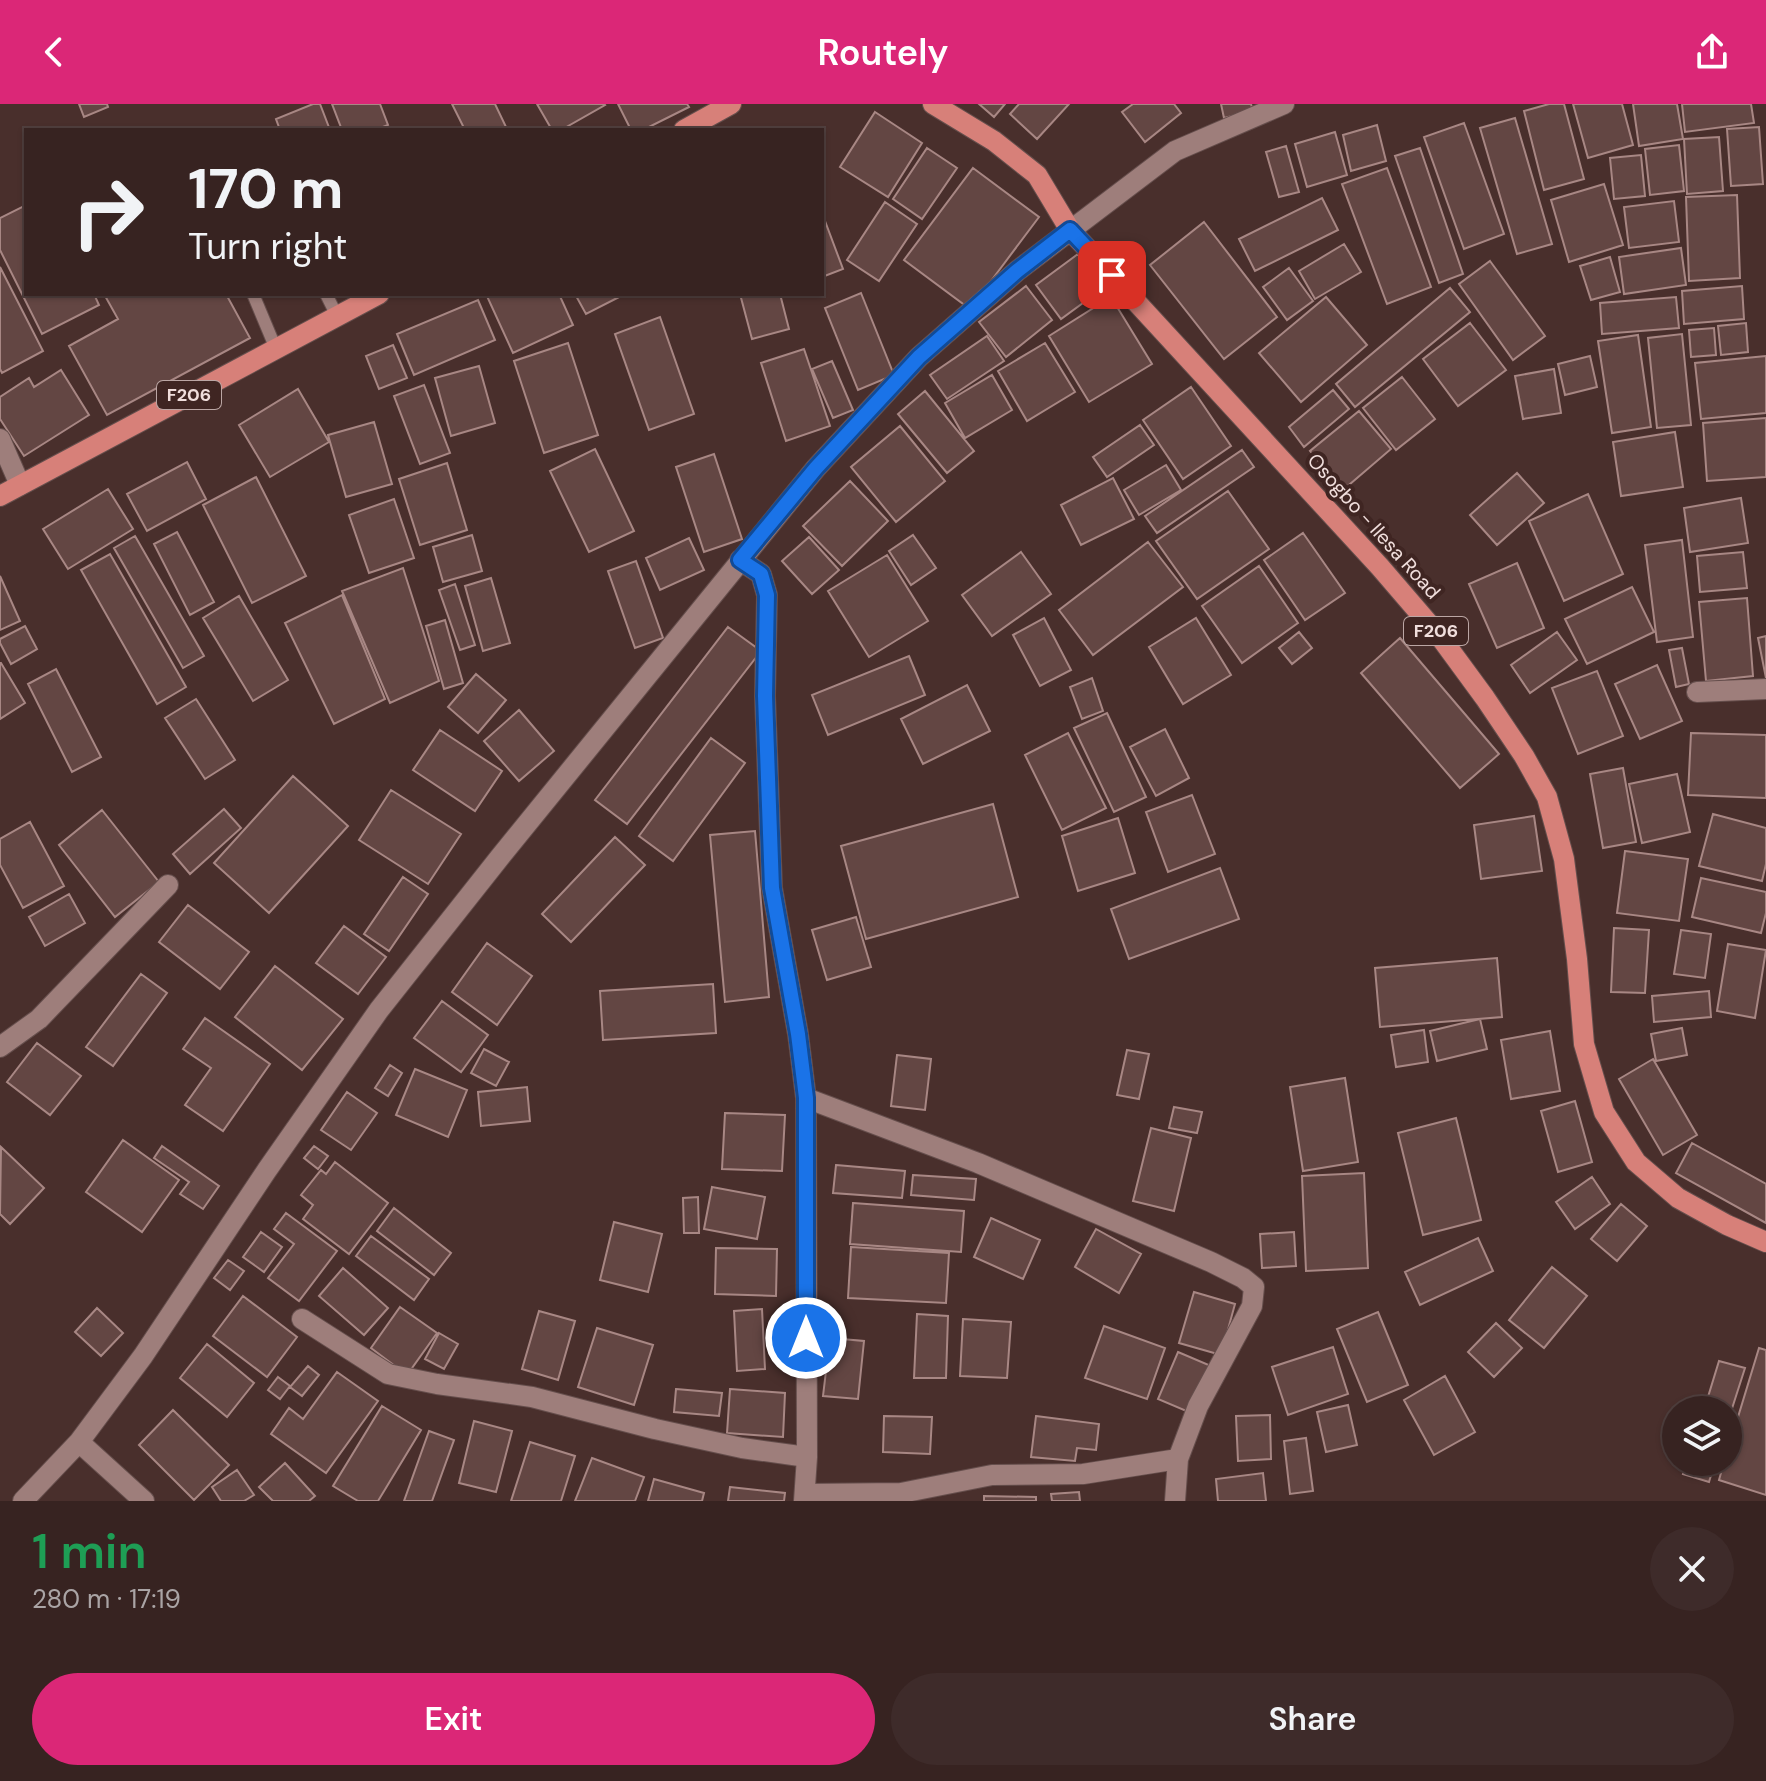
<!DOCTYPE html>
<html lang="en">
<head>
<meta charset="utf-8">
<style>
  :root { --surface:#372321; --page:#3e2b2a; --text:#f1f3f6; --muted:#aaa4a5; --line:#51403f; --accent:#db2777 }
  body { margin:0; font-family:"DM Sans",sans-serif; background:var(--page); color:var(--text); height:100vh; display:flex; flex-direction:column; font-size:30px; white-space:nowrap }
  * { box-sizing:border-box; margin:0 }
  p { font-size:26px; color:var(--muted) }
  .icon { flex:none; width:44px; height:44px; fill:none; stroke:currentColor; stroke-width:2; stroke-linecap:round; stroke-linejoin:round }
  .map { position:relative; height:1397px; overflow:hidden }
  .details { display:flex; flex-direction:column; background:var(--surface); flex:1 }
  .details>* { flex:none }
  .banner { position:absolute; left:24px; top:24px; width:800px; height:168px; border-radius:0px; box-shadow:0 2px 6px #0004,0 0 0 2px var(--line); background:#372321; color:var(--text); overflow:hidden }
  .tools { position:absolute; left:1662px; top:1292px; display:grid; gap:16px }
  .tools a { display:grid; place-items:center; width:80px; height:80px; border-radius:50%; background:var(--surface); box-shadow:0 2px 6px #0004,0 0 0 2px var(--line); font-size:40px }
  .pin { position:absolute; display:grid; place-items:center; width:68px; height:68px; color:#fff; margin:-34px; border-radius:16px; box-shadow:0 4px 12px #0006 }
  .me { position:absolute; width:88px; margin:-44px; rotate:0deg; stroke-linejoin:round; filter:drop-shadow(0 0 6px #0008) }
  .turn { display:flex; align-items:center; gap:28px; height:168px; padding:0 32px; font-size:36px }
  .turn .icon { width:104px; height:104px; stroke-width:2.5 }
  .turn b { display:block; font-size:56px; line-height:68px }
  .round { display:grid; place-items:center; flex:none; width:84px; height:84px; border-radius:42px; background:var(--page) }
  .summary { display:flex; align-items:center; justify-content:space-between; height:136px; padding:0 32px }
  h1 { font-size:48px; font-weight:600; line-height:60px; color:#1e9e55 }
  .button { display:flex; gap:16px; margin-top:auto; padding:16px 32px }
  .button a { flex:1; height:92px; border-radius:48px; background:var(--accent); color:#fff; font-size:32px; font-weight:600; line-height:92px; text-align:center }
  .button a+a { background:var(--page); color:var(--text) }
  header { display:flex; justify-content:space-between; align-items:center; height:104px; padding:0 32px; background:var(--accent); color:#fff; font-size:36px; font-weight:600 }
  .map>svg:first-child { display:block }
</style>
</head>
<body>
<header><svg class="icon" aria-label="back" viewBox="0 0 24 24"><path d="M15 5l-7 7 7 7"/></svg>Routely<svg class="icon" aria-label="share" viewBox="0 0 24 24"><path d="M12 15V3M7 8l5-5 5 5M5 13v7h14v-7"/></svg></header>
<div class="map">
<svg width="1766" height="1397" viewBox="0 0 1766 1397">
  <rect width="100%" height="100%" fill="#492f2c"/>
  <!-- building -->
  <path fill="#634643" stroke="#a88784" stroke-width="2" d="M79 0H107L108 3 84 13Z
    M313 0H320L330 26H280L276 15Z
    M332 0H380L388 21 375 26H342Z
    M452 0H495L507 25 465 26Z
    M537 0H604L605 1 561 26H552Z
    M618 0H687L689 3 643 26H631Z
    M979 0H1005L994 13Z
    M1019 0H1069L1037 35 1010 10Z
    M1133 0H1174L1181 9 1145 38 1122 8Z
    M1221 0H1251L1253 7 1224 14Z
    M1549 0H1564L1584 75 1544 86 1524 7Z
    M1573 0H1622L1633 41 1588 54Z
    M1633 0H1677L1683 35 1639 42Z
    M1682 0H1751L1754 19 1685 28Z
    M875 8 922 39 888 93 840 63Z
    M1515 14 1552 140 1517 150 1480 24Z
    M1464 19 1504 130 1464 145 1424 33Z
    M1377 21 1386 57 1351 67 1343 31Z
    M1759 23 1763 80 1731 82 1727 25Z
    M1335 28 1347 71 1307 83 1295 40Z
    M1719 33 1723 87 1687 90 1684 35Z
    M1679 41 1684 87 1650 91 1645 45Z
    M1286 42 1299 88 1279 93 1266 48Z
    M927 44 957 64 922 115 893 95Z
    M1420 44 1463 170 1439 179 1395 52Z
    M1641 51 1645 92 1614 95 1610 54Z
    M973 64 1039 113 970 205 904 156Z
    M1387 64 1431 183 1387 200 1342 80Z
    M1604 80 1623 141 1569 158 1551 96Z
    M1737 91 1740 174 1689 177 1686 93Z
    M1322 94 1338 126 1255 167 1239 135Z
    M1674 97 1679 138 1629 144 1624 103Z
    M885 98 917 120 879 177 847 156Z
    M26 101V190H94L99 201 42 230 0 146V114Z
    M822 109 843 165 822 173Z
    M1204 118 1277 213 1224 255 1150 161Z
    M1344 140 1361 168 1315 195 1299 167Z
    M1681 144 1686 181 1624 190 1619 153Z
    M1078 150 1102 185 1061 215 1036 181Z
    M1610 153 1620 188 1591 196 1580 162Z
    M1490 157 1545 232 1513 256 1459 180Z
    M0 163 43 247 2 269 0 265Z
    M1289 164 1313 197 1287 216 1263 183Z
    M1026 182 1052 216 1006 253 979 218Z
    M1742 182 1744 215 1684 220 1682 187Z
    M1450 184 1470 208 1355 303 1336 280Z
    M861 189 894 271 858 286 825 204Z
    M104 190H226L250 234 107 311 69 242 118 215Z
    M486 190H559L573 221 513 249Z
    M575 190H625L586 210Z
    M740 190H780L789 225 752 235Z
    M1111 193 1152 260 1089 298 1049 232Z
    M1326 193 1367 241 1301 298 1259 249Z
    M1676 193 1679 224 1602 230 1600 199Z
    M478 196 495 236 414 271 397 230Z
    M660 213 694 310 649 326 615 230Z
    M1470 219 1506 266 1458 302 1423 255Z
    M1746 219 1748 248 1721 251 1718 222Z
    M1714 224 1716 251 1691 253 1689 226Z
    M1682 230 1691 321 1657 324 1648 234Z
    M1638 231 1651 323 1612 329 1598 237Z
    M987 232 1004 257 947 295 930 271Z
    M568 239 598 331 544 349 514 257Z
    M1045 239 1075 288 1027 317 998 267Z
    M393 241 407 274 379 285 366 252Z
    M804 245 830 322 786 337 761 259Z
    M1590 252 1597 283 1565 291 1558 260Z
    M1766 252V309L1701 315 1695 259Z
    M832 257 853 306 833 314 812 265Z
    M479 262 495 319 451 332 435 274Z
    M1554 265 1561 309 1523 315 1515 272Z
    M61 266 89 311 24 352 0 315V293L29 274 34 283Z
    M992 271 1012 306 965 334 945 299Z
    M1402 273 1435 315 1396 346 1363 304Z
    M424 281 450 349 420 360 394 292Z
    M1191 283 1231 342 1183 375 1143 316Z
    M298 285 329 338 270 373 239 321Z
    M1333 286 1349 305 1304 343 1289 323Z
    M925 287 974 347 947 369 898 310Z
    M1359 307 1391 345 1343 386 1310 347Z
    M1766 314V373L1707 377 1703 319Z
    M374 318 392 380 346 393 328 331Z
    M1140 321 1154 341 1107 373 1093 353Z
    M900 322 945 377 896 418 851 363Z
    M1675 328 1683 383 1621 392 1613 338Z
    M595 345 634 427 589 448 550 367Z
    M1242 346 1254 363 1157 429 1145 412Z
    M714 350 742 435 704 448 676 363Z
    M187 358 206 395 147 427 127 390Z
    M447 359 467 426 420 441 399 375Z
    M1166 361 1181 386 1139 411 1124 386Z
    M1517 369 1544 399 1497 441 1470 411Z
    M256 373 306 472 252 499 203 401Z
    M1113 374 1134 415 1081 441 1061 401Z
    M850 377 888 417 842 462 803 422Z
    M108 385 133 425 68 465 43 425Z
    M1228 387 1269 445 1197 495 1156 437Z
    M1588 390 1623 470 1564 497 1529 417Z
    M1741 394 1748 439 1690 448 1684 404Z
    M394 395 414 454 369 469 349 411Z
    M177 428 214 498 190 511 154 440Z
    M1303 429 1345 489 1305 516 1264 456Z
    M472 431 482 467 443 478 433 443Z
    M913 431 936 464 911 481 889 447Z
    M135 432 204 552 183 564 114 444Z
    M809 433 839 466 812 490 782 457Z
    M689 434 704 466 660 486 646 454Z
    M1682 436 1693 533 1657 538 1645 441Z
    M1148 438 1183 483 1093 551 1059 506Z
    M1021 448 1051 490 992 532 962 491Z
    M1743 448 1747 484 1700 488 1697 452Z
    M110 450 186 583 157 600 81 466Z
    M887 451 928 517 869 553 828 487Z
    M636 457 663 534 635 544 608 467Z
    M1517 459 1544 524 1497 544 1469 480Z
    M1259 462 1298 519 1242 559 1202 502Z
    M403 464 439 577 390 599 342 487Z
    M0 472 20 517 0 526Z
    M491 474 510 539 483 547 465 482Z
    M455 480 475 541 460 546 439 486Z
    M1632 483 1654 528 1587 560 1565 515Z
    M342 491 385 595 334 620 285 519Z
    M239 492 288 576 253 597 203 514Z
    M1747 494 1753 572 1706 577 1699 498Z
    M1044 514 1071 566 1040 582 1013 531Z
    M1196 514 1231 571 1183 600 1149 543Z
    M445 516 463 579 444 585 426 522Z
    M25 522 37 545 11 560 0 539V535Z
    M728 523 761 547 627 720 595 696Z
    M1299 528 1312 544 1292 560 1279 544Z
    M1557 528 1577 556 1530 589 1511 561Z
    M1766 532V574L1758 534Z
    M1400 534 1499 650 1460 684 1361 569Z
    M1682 544 1689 580 1676 583 1669 546Z
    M909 552 925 591 828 631 812 591Z
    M1 559 25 599 0 615V559Z
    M1657 561 1682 617 1640 635 1615 580Z
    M56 565 101 653 72 668 28 580Z
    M1597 567 1623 632 1578 650 1552 584Z
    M476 570 506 596 478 629 448 603Z
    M1092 574 1103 607 1082 615 1070 583Z
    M967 581 990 627 923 660 901 615Z
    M196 595 235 656 205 675 165 614Z
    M519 606 554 647 519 677 484 637Z
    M1107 609 1146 693 1114 708 1074 624Z
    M1165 625 1189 674 1156 692 1130 643Z
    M440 626 502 667 475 707 413 666Z
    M1068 629 1106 704 1062 726 1025 651Z
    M1691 629 1766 631V694L1688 691Z
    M711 634 745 659 673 757 639 732Z
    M1623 664 1636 738 1603 744 1590 670Z
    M1677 670 1690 728 1642 739 1629 680Z
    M293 672 348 722 269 809 214 759Z
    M391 686 461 730 428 780 359 736Z
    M1192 691 1215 750 1168 768 1146 708Z
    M993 700 1018 793 866 835 841 742Z
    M224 705 241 724 190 770 173 750Z
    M102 706 159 778 115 813 59 741Z
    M1713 710 1766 724V760L1762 777 1699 762Z
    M1534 712 1542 767 1481 775 1474 721Z
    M1118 714 1135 769 1078 787 1062 732Z
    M30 718 64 782 23 804 0 761V735Z
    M755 727 769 893 725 898 710 731Z
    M615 733 645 761 571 838 542 810Z
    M1625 747 1688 755 1679 817 1617 809Z
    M1220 764 1239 815 1129 855 1111 805Z
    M403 773 428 790 389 847 364 830Z
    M1701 774 1766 788V809L1761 829 1692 813Z
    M69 790 85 819 45 842 29 813Z
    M188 801 249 848 220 885 159 838Z
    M856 813 871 863 827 876 812 826Z
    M344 822 386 853 358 890 316 859Z
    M1614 824 1649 826 1645 889 1611 888Z
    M1681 826 1711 830 1705 874 1674 870Z
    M487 839 532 872 497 921 452 888Z
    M1728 840 1766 846 1755 914 1717 907Z
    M1497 854 1502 913 1380 923 1375 864Z
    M275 862 343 915 302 966 235 913Z
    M141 870 167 889 113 962 86 943Z
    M713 880 716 929 603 936 600 887Z
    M1709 887 1711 913 1654 918 1652 892Z
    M442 897 488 931 461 968 414 934Z
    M205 914 270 960 223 1027 185 1001 211 964 183 945Z
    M1480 915 1487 945 1437 957 1430 927Z
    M1682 924 1687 951 1656 957 1651 930Z
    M1424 926 1428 958 1396 963 1391 931Z
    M1550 927 1560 987 1511 995 1501 936Z
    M37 939 81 972 50 1011 7 978Z
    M484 945 509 958 496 982 471 969Z
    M1127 946 1149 950 1139 995 1117 991Z
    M897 951 931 955 925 1006 891 1002Z
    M1653 955 1697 1031 1663 1051 1619 975Z
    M390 961 402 969 388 992 375 984Z
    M415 965 467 986 448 1033 396 1011Z
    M1345 974 1358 1058 1303 1067 1290 983Z
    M527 983 530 1017 481 1022 478 988Z
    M347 988 377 1009 351 1046 321 1026Z
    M1575 997 1592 1058 1558 1068 1541 1007Z
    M1174 1003 1202 1008 1197 1029 1169 1024Z
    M725 1009 785 1011 782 1067 722 1065Z
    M1456 1014 1481 1116 1423 1131 1398 1029Z
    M1151 1024 1191 1034 1174 1107 1133 1097Z
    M123 1036 179 1076 142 1128 86 1088Z
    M1692 1039 1766 1080V1119L1676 1069Z
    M162 1042 219 1082 203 1105 180 1090 189 1078 154 1054Z
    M314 1042 328 1052 318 1065 304 1054Z
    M1 1043 44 1084 10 1120 0 1110Z
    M335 1058 388 1099 349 1150 303 1115 313 1101 301 1091 321 1066 326 1070Z
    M836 1061 905 1067 902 1094 833 1089Z
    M1364 1069 1368 1164 1306 1167 1302 1072Z
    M913 1071 976 1075 974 1096 911 1091Z
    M1592 1073 1610 1100 1575 1125 1556 1098Z
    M712 1083 765 1093 757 1135 704 1125Z
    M698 1093 699 1129H684L683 1094Z
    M853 1099 964 1107 961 1148 850 1140Z
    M1621 1100 1647 1122 1617 1157 1591 1135Z
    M394 1104 451 1149 434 1171 377 1127Z
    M286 1109 337 1147 299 1197 268 1174 294 1140 274 1125Z
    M991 1114 1040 1136 1023 1175 974 1153Z
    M614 1118 662 1130 648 1188 600 1176Z
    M1096 1125 1141 1150 1119 1189 1075 1163Z
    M261 1128 282 1143 264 1168 243 1153Z
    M1294 1128 1296 1162 1262 1164 1260 1130Z
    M371 1132 429 1175 414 1196 356 1152Z
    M1478 1134 1493 1167 1420 1201 1405 1168Z
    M851 1143 949 1149 946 1199 848 1194Z
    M716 1144 777 1145 776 1192 715 1190Z
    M228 1156 244 1167 230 1186 214 1174Z
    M1552 1163 1587 1192 1544 1244 1509 1216Z
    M343 1164 388 1204 364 1231 319 1192Z
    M1194 1188 1235 1200 1221 1251 1179 1239Z
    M243 1192 297 1233 267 1273 213 1232Z
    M400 1203 437 1229 407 1271 371 1244Z
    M97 1204 123 1229 101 1252 75 1228Z
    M762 1205 765 1265 737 1267 734 1207Z
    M539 1207 575 1217 558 1276 522 1265Z
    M1378 1208 1408 1281 1367 1298 1337 1225Z
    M917 1210 948 1212 946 1274H914Z
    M963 1215 1011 1218 1007 1274 960 1272Z
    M1496 1219 1522 1244 1494 1273 1468 1248Z
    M1104 1222 1165 1244 1147 1295 1085 1274Z
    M597 1224 653 1241 634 1301 578 1283Z
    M439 1229 458 1240 444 1265 425 1255Z
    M830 1234 864 1237 858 1295 823 1292Z
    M207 1240 254 1279 227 1313 180 1274Z
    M1333 1243 1348 1290 1288 1311 1272 1263Z
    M1759 1244 1766 1246V1391L1719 1376 1724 1358H1728V1346Z
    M1178 1248 1211 1262 1191 1309 1158 1295Z
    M1719 1257 1745 1264 1728 1317V1306H1704Z
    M308 1262 319 1271 302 1292 290 1283Z
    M337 1268 378 1297 326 1369 271 1330 289 1304 303 1315Z
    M1445 1272 1475 1328 1434 1351 1404 1296Z
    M278 1273 290 1282 280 1295 268 1286Z
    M676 1285 722 1289 719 1312 674 1308Z
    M730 1285 785 1289 783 1333 727 1329Z
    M1348 1301 1357 1341 1326 1348 1317 1308Z
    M382 1302 421 1326 378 1397H358L333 1382Z
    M173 1306 229 1361 194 1396 139 1341Z
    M1270 1311 1271 1355 1238 1357 1236 1312Z
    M884 1312 932 1313 930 1350 883 1348Z
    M1036 1312 1099 1320 1096 1346 1077 1344 1075 1357 1031 1353Z
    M474 1317 512 1327 496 1388 459 1379Z
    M429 1327 454 1336 432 1397H404Z
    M1306 1334 1313 1387 1290 1390 1284 1337Z
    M530 1338 575 1352 561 1397H511Z
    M592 1354 644 1373 635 1397H575Z
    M1687 1358H1715L1709 1378 1683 1370Z
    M285 1359 315 1392 309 1397H273L259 1383Z
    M237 1366 254 1391 244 1397H221L212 1383Z
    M1263 1369 1266 1397H1218L1216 1375Z
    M654 1375 704 1389 702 1397H648Z
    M730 1383 785 1389 784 1397H728Z
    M1079 1388 1080 1397H1052L1051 1390Z
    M984 1392 1036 1393V1397H984Z"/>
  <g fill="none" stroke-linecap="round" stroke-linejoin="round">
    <!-- service casing -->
    <g stroke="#654e4c" stroke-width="14">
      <path id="service" d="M253 190 276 245
        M326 190 337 212"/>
    </g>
    <!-- minor casing -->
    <g stroke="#654e4c" stroke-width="22">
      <path id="minor" d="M0 335 20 381
        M740 456 761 470 767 491 765 592 772 784 798 930 806 994 807 1353 804 1397
        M1697 588 1766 585
        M0 943 39 915 168 781
        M806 994 978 1059 1211 1158 1243 1174 1254 1183 1252 1202 1198 1302 1178 1355 1175 1397
        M302 1215 388 1270 437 1280 532 1293 655 1325 742 1344 807 1353
        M79 1338 144 1397
        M805 1390 901 1389 992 1371 1083 1370 1178 1355
        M23 1397 79 1338 143 1252 267 1066 379 906 500 753 816 364 919 253 1017 167 1175 47 1284 0"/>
    </g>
    <!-- primary casing -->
    <g stroke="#654e4c" stroke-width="22">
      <path id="primary" d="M933 0 994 37 1037 71 1070 126 1380 463 1441 534 1485 594 1524 652 1547 693 1564 755 1577 855 1584 940 1604 1008 1636 1058 1678 1094 1727 1121 1766 1138
        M684 26 731 0
        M0 392 379 190"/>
    </g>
    <!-- service -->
    <use href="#service" stroke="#9e7e7b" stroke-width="12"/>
    <!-- minor -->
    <use href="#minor" stroke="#9e7e7b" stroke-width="20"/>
    <!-- primary -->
    <use href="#primary" stroke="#d78079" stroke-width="20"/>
  </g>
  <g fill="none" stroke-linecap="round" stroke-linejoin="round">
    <!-- route casing -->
    <g stroke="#114b97" stroke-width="20">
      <path id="route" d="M806 1234V994L798 930 772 784 765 592 767 491 761 470 740 456 816 364 919 253 1017 167 1070 126 1112 171"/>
    </g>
    <!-- route -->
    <use href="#route" stroke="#1a73e8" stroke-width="14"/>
  </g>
  <g text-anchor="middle" stroke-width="8" stroke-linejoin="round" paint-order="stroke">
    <!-- shield labels -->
    <g fill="#3f2522" stroke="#bba6a4" stroke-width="2">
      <rect x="157" y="277" width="64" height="28" rx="6"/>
      <rect x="1404" y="513" width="64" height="28" rx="6"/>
    </g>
    <g font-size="18" font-weight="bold" fill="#f0dedc">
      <text x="189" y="297">F206</text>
      <text x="1436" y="533">F206</text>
    </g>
    <!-- street labels -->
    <g font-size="20" fill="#f0dedc" stroke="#3f2522">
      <text transform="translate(1374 422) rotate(48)" y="7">Osogbo - Ilesa Road</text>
    </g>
  </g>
</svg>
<div class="tools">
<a><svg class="icon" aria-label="layers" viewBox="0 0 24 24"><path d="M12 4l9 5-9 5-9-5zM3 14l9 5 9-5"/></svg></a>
</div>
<div class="pin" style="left:1112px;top:171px;background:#d93025"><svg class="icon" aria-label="arrive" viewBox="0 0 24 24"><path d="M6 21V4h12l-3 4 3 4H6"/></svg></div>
<svg class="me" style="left:806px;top:1234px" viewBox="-20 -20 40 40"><circle r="17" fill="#1a73e8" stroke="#fff" stroke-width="3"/><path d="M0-11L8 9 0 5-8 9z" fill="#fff"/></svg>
<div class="banner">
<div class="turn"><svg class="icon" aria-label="right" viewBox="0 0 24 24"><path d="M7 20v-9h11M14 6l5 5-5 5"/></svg><div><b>170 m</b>Turn right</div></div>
</div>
</div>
<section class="details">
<div class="summary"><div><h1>1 min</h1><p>280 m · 17:19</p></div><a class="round"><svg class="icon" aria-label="close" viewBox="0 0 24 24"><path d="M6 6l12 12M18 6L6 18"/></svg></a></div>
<div class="button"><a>Exit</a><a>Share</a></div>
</section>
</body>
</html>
